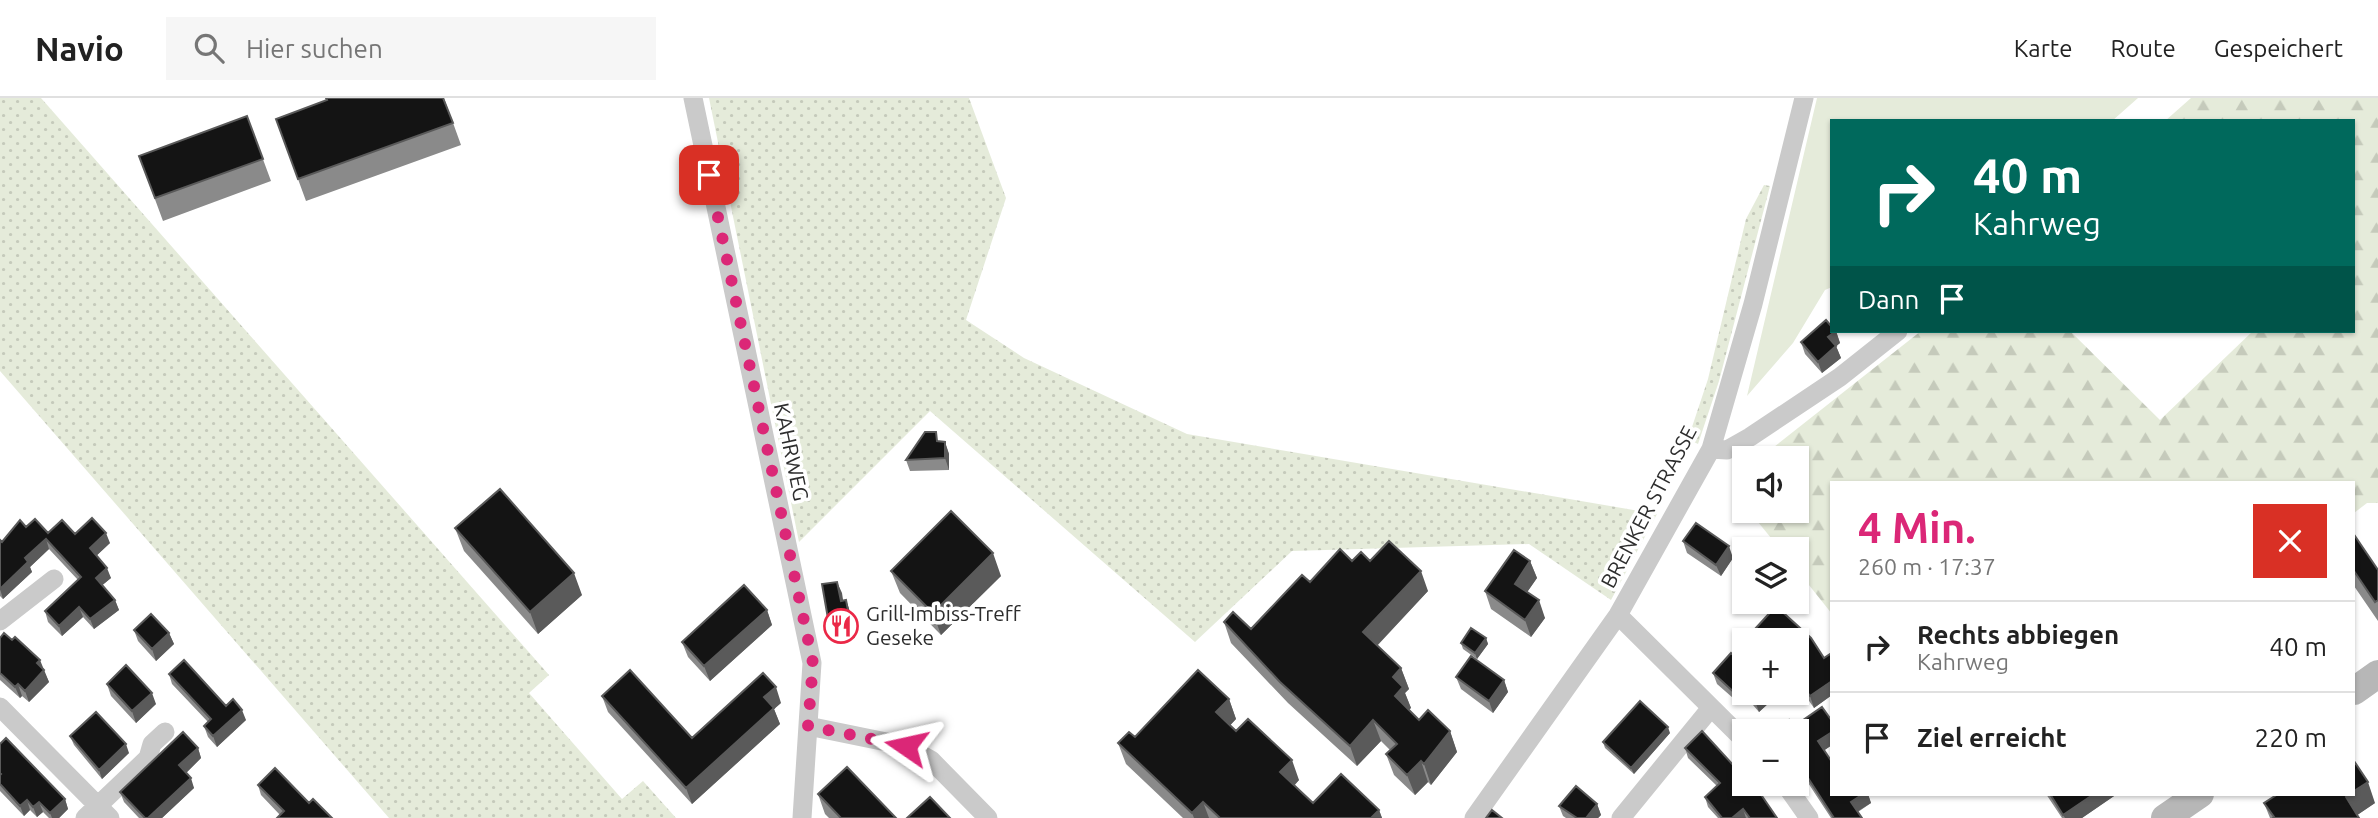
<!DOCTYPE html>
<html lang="de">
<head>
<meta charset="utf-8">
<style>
  :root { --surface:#fff; --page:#f6f6f6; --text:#222; --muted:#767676; --line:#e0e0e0; --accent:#db2777 }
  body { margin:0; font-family:Ubuntu,sans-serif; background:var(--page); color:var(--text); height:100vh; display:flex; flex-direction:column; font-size:26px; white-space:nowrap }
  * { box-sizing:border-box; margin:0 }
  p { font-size:23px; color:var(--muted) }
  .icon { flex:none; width:38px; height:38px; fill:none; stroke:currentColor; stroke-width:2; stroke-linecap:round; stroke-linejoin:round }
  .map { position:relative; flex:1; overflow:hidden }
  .sheet { position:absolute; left:1830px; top:383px; width:525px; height:315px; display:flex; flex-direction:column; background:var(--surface); border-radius:0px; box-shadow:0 2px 5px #0004 }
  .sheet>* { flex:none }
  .hud { position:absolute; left:1830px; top:21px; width:525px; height:214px; border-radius:0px; box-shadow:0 2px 5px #0004; background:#00695c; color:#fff; overflow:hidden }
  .fabs { position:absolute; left:1732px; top:348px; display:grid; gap:14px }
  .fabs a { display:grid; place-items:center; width:77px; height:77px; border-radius:0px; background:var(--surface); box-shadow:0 2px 5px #0004; font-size:35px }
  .pin { position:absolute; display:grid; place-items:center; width:60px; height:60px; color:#fff; margin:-30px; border-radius:14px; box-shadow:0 4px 10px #0006 }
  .me { position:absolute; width:77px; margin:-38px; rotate:281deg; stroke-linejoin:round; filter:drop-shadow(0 0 5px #0008) }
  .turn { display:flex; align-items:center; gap:24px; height:147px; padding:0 28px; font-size:32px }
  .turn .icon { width:91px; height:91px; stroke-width:2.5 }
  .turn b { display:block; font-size:49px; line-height:60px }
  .then { display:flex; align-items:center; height:66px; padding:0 28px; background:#0003; gap:14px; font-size:26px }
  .round { display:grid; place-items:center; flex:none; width:74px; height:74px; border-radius:0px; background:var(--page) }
  .summary { display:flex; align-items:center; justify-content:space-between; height:119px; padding:0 28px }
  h1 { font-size:42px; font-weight:700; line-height:52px; color:var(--accent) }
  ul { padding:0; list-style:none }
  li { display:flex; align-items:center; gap:21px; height:91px; padding:0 28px; border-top:2px solid var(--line) }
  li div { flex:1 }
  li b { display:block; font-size:26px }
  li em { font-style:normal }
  header { display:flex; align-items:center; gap:42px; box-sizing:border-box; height:98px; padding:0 35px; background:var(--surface); border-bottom:2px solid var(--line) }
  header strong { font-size:33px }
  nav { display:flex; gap:38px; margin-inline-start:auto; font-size:24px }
  .search { width:490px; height:63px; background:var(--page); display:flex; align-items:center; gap:18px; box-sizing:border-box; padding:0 24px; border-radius:0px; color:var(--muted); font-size:26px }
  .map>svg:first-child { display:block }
</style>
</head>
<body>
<header>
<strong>Navio</strong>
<div class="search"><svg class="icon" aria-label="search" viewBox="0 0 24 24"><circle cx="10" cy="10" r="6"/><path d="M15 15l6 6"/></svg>Hier suchen</div>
<nav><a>Karte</a><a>Route</a><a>Gespeichert</a></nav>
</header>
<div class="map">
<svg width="2378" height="720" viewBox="0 0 2378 720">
  <defs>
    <pattern id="grass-dots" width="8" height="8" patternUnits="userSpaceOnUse" patternTransform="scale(1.75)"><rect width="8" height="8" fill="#e5ebda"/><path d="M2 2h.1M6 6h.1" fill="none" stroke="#c5cabb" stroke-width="1.8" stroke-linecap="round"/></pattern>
    <pattern id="forest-firs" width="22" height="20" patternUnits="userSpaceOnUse" patternTransform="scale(1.75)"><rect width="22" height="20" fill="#e5ebda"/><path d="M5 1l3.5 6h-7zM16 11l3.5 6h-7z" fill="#c5cabb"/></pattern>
  </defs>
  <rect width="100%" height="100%" fill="#fff"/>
  <!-- grass -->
  <path fill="url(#grass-dots)" d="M0 0H41L549 577 529 595 622 701 643 683 676 720H389L0 273Z
    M709 0H969L1006 100 966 222 1024 260 1187 336 1657 416 1611 502 1529 446 1292 453 1195 544 930 313 799 444Z
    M1764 87 1770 88 1719 283 1698 346 1688 341 1708 281 1746 121Z"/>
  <!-- forest -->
  <path fill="url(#forest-firs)" d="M2191 0H2378V405H2367L2354 415V385H1832V516L1797 472V452L1780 451 1749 413H1797V360H1760L1921 233H2070L2160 322 2253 233H2354V23H2165Z"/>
  <!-- park -->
  <path fill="#e5ebda" d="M1817 0H2138L2112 23H1832V189L1825 192 1793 245 1747 298Z"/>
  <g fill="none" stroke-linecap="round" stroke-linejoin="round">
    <!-- street -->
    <path stroke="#cacaca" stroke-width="19" d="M693 0 812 565 802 720
      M1711 351 1727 352 1750 339 1840 279 1898 233
      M1618 517 1745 643
      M0 523 54 481
      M0 609 110 720
      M808 628 906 648 931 662 988 720
      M1785 686 1809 720
      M85 720 148 660 152 646 165 634
      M1474 720 1618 517 1711 351 1753 206 1804 0
      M1621 720 1710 611"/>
    <!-- secondary -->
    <path stroke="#b7b7b7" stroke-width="28" d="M2354 593 2378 576
      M2165 720 2200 696"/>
  </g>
  <!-- wall -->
  <path fill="#8a8a8a" d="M326 0H445H444L461 47 306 103 276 21 327 2Z
    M247 18 271 83 163 123 139 58Z
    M1836 233 1840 245 1836 248 1841 260 1822 275 1805 256 1801 244Z
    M945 344 949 356V372L910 373 906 362Z
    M26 429 48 435 75 436 110 445 96 458 111 480 102 487 115 502 119 512 94 531 83 519 62 538 48 524 45 513 78 482 49 451 30 469 32 474 3 501 0 498V442L2 444Z
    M455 430 582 497 538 536 464 453Z
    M2354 439 2378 472V523L2354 488Z
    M1683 443 1733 460 1721 478 1687 455Z
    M1352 463H1370L1428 493 1377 548 1401 570 1409 591 1405 595 1411 610 1409 611 1419 622 1450 633 1457 654 1431 687 1428 684 1415 697 1394 677 1386 656 1390 652 1381 643 1357 668 1288 605 1231 545 1224 524 1251 531 1310 484Z
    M1530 463 1537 480 1527 494 1545 520 1531 539 1491 511 1485 493Z
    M891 473 1001 478 941 537 900 495Z
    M837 484 843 503 846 502 850 514 855 540 834 543 830 532Z
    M1776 508 1811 540 1824 560 1830 556 1832 558V597L1814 610 1800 590 1797 581V578L1801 576 1797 571V542H1759L1755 531Z
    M767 512 772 527 710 583 688 559 682 544Z
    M134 532 169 535 174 546 156 563 138 543Z
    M0 540 43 571 49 584 29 604 22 598 20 600 0 582Z
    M1486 540 1488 546 1477 561 1463 551 1461 545Z
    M1745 568V595H1767L1770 604 1759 614 1747 600 1741 607 1717 586 1713 575Z
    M169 576 226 608 246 622 217 649 208 639 204 628 208 624 172 586Z
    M1456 579 1504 582 1508 594 1493 615 1461 591Z
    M107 586 156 606 136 625 111 598Z
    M602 598 692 640 781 605 774 611 780 626 692 706 608 614Z
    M1229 601 1236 621 1230 627 1299 682 1294 688 1313 705 1379 712 1382 720H1183L1126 666 1118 645Z
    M1832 623V647L1824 652 1832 696H1868L1871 705 1858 714 1862 720H1831L1797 668V634H1777L1776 631Z
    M1670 635 1634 676 1605 650 1603 644Z
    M70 638 129 655 102 681 74 647Z
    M0 646 65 701 68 711 59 720H49L43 714 37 719 30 712 24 718 0 693Z
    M198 650 201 660 186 675 194 690 162 720H139L124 704 120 694Z
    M1685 650 1777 720H1718L1708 709 1705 699 1717 688 1688 660Z
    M258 687 309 705 280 717 261 697Z
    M818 696 896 720H829L825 716Z
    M2046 696H2117L2082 720H2062Z
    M2264 705H2375L2357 717 2359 720H2270Z
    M1597 706 1601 717 1598 720H1566L1563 718 1559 708Z"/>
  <!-- shaded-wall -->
  <path fill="#5a5a5a" d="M1836 233 1840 245 1833 251 1836 248 1841 260 1822 275 1818 264 1828 239Z
    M945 344 949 356V372L945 360Z
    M106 435 110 445 94 460 90 450Z
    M46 441 49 451 30 469 32 474 3 501 0 491 25 460Z
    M1729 448 1733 460 1721 478 1716 467Z
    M993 455 1001 478 941 537 933 515Z
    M1530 463 1537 480 1521 503 1515 486Z
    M107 470 111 480 99 490 96 480Z
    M1421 473 1428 493 1370 555 1363 534Z
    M574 475 582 497 538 536 530 514Z
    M837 484 842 495 845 515 841 503Z
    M115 502 119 512 94 531 90 521Z
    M846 502 850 514 855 540 851 528Z
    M1539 502 1545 520 1531 539 1525 522Z
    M79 509 83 519 62 538 59 528Z
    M767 512 772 527 710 583 704 568Z
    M169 535 174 546 156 563 152 551Z
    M1486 540 1488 546 1477 561 1475 555Z
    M40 562 49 584 29 604 25 593 37 565Z
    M1401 570 1409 591 1405 595 1411 610 1402 618 1395 598 1393 579Z
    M1504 582 1508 594 1493 615 1489 603Z
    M1832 583V597L1814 610 1810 598Z
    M18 586 22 598 20 600 15 589Z
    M776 589 781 605 774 611 780 626 692 706 686 690 764 599Z
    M1744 589 1747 600 1741 607 1737 597Z
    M152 595 156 606 136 625 132 613Z
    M1764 595H1767L1770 604 1759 614 1755 603Z
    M1229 601 1236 621 1224 634 1216 614Z
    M242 612 246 622 217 649 213 638Z
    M1373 622 1381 643 1357 668 1350 648Z
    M1668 629 1670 635 1634 676 1631 670Z
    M1450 633 1457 654 1431 687 1424 666Z
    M1832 634V647L1822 654 1818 643Z
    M126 646 129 655 102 681 99 672Z
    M198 650 201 660 183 678 179 667Z
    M1292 662 1299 682 1287 695 1280 674Z
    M1421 663 1428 684 1415 697 1407 677Z
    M191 680 194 690 162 720H148Z
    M2368 684 2375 705 2353 720 2346 699 2349 696H2354V693Z
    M1863 696H1868L1871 705 1855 715 1851 704Z
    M2094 696H2117L2082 720H2065L2063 717Z
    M65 701 68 711 59 720H52L50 715Z
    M27 702 30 712 24 718 20 708Z
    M39 704 43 714 37 719 33 709Z
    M1203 704 1209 720H1194L1192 715Z
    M1597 706 1601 717 1598 720H1586Z
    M1743 711 1746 720H1732Z
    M1379 712 1382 720H1371Z"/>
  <!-- building -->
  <path fill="#141414" stroke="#5a5a5a" stroke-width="2" d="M326 0H443L453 25 298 81 276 21 327 2Z
    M247 18 263 61 155 100 139 58Z
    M1826 222 1832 229V233H1836L1828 239 1836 248 1818 264 1801 244Z
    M925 334H936L937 343 945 344V360L906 362Z
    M500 391 574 475 530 514 455 430Z
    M951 413 993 455 933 515 891 473Z
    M92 420 106 435 90 450 107 470 96 480 115 502 90 521 79 509 59 528 45 513 81 479 46 441 25 460 28 464 0 491V442L2 444 20 422 26 429 35 421 48 435 62 422 75 436Z
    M1696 425 1729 448 1716 467 1683 443Z
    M2355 438 2378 472V502L2375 504 2354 473V439Z
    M1389 443 1421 473 1363 534 1401 570 1393 579 1403 589 1395 598 1419 622 1428 612 1450 633 1424 666 1421 663 1407 677 1386 656 1397 646 1373 622 1350 648 1280 584 1224 524 1233 514 1251 531 1302 477 1310 484 1340 451 1352 463 1361 454 1370 463Z
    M1514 452 1530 463 1515 486 1539 502 1525 522 1485 493Z
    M837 484 841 503 846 502 851 528 830 532 822 486Z
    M744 487 767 512 704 568 682 544Z
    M1776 508 1811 540 1824 560 1830 556 1832 558V583L1810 598 1797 580V578L1802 575 1801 569 1797 565V542H1767L1755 531Z
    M151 516 169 535 152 551 134 532Z
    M1471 530 1486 540 1475 555 1461 545Z
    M4 535 12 542 15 539 40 562 37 565 44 572 25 593 18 586 15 589 0 575V540Z
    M1731 555 1745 568V591L1744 589 1737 597 1713 575Z
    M1471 558 1504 582 1489 603 1456 579Z
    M184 562 226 608 233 601 242 612 213 638 204 628 211 621 169 576Z
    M126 567 152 595 132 613 107 586Z
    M630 572 692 640 763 575 776 589 764 599 774 610 686 690 602 598Z
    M1198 572 1229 601 1216 614 1236 633 1248 621 1292 662 1280 674 1313 705 1341 676 1379 712 1371 720H1220L1203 704 1192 715 1118 645 1129 634 1135 639Z
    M1749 595H1764L1755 603Z
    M1640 603 1668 629 1631 670 1603 644Z
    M1822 609 1832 623V634L1818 643 1832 664V696H1863L1851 704 1862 720H1834L1797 663V634H1778L1776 631 1789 622 1793 629Z
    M96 614 126 646 99 672 70 638Z
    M1702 633 1745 680V686H1751L1762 698 1777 720H1750L1743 711 1732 720H1722L1705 699 1720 685 1685 650Z
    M183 634 198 650 179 667 191 680 148 720H145L120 694Z
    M6 640 65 701 50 715 39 704 33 709 27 702 20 708 0 686V677L1 676 0 675V646Z
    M2354 663 2368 684 2354 693Z
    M847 669 896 720H841L818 696Z
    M275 670 309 705 313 701 332 720H277L284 713 258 687Z
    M1576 688 1597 706 1586 720H1577L1559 708Z
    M2050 696H2094L2063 717Z
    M2278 696H2349L2346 699 2359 720H2273L2274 719 2264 705Z
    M930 699 950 720H907Z
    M1492 712 1502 720H1486Z"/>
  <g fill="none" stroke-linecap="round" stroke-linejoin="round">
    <!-- route -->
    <path stroke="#db2777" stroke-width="12" stroke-dasharray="0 21.6" d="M709 77 813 565 808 628 906 648"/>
  </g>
  <!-- icons -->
  <defs>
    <g id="restaurant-ring" transform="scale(1.75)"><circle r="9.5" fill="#fff" stroke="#eb2847" stroke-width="1.5"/><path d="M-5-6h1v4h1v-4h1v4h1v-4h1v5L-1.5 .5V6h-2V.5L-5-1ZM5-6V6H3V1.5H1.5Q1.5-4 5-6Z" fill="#eb2847"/></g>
  </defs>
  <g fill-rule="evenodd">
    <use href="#restaurant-ring" x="841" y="528"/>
  </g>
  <g text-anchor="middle" stroke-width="7" stroke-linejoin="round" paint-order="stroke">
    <!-- street labels -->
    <g font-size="21" fill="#2d2d2d" stroke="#fff">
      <text transform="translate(791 354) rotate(78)" y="7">KAHRWEG</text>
      <text transform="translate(1649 409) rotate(-62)" y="7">BRENKER STRASSE</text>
    </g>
    <!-- poi labels -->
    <g font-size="21" fill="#2d2d2d" stroke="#fff" text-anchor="start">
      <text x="866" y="523">Grill-Imbiss-Treff<tspan x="866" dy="24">Geseke</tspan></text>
    </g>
  </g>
</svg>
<div class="fabs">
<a><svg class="icon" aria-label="sound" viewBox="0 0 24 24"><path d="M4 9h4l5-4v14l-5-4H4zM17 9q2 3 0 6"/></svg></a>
<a><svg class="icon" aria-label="layers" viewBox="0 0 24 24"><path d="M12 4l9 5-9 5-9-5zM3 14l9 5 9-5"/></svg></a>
<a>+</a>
<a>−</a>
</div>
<div class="pin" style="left:709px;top:77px;background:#d93025"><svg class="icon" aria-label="arrive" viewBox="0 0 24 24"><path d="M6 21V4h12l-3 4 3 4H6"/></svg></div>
<svg class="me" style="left:906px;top:648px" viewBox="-20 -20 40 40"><path d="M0-17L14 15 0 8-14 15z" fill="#db2777" stroke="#fff" stroke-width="4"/></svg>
<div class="hud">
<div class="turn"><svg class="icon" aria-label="right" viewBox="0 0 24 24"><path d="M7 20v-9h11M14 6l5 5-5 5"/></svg><div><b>40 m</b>Kahrweg</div></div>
<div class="then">Dann<svg class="icon" aria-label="arrive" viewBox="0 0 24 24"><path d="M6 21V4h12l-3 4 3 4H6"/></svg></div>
</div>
<section class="sheet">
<div class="summary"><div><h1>4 Min.</h1><p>260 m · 17:37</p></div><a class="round" style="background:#d93025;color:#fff"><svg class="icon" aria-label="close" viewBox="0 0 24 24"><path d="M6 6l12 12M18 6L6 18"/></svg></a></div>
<ul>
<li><svg class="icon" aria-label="right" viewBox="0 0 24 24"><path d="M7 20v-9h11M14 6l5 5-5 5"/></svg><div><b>Rechts abbiegen</b><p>Kahrweg</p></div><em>40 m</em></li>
<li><svg class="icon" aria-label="arrive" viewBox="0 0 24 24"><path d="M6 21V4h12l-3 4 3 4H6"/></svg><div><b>Ziel erreicht</b></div><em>220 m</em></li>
</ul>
</section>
</div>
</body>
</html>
